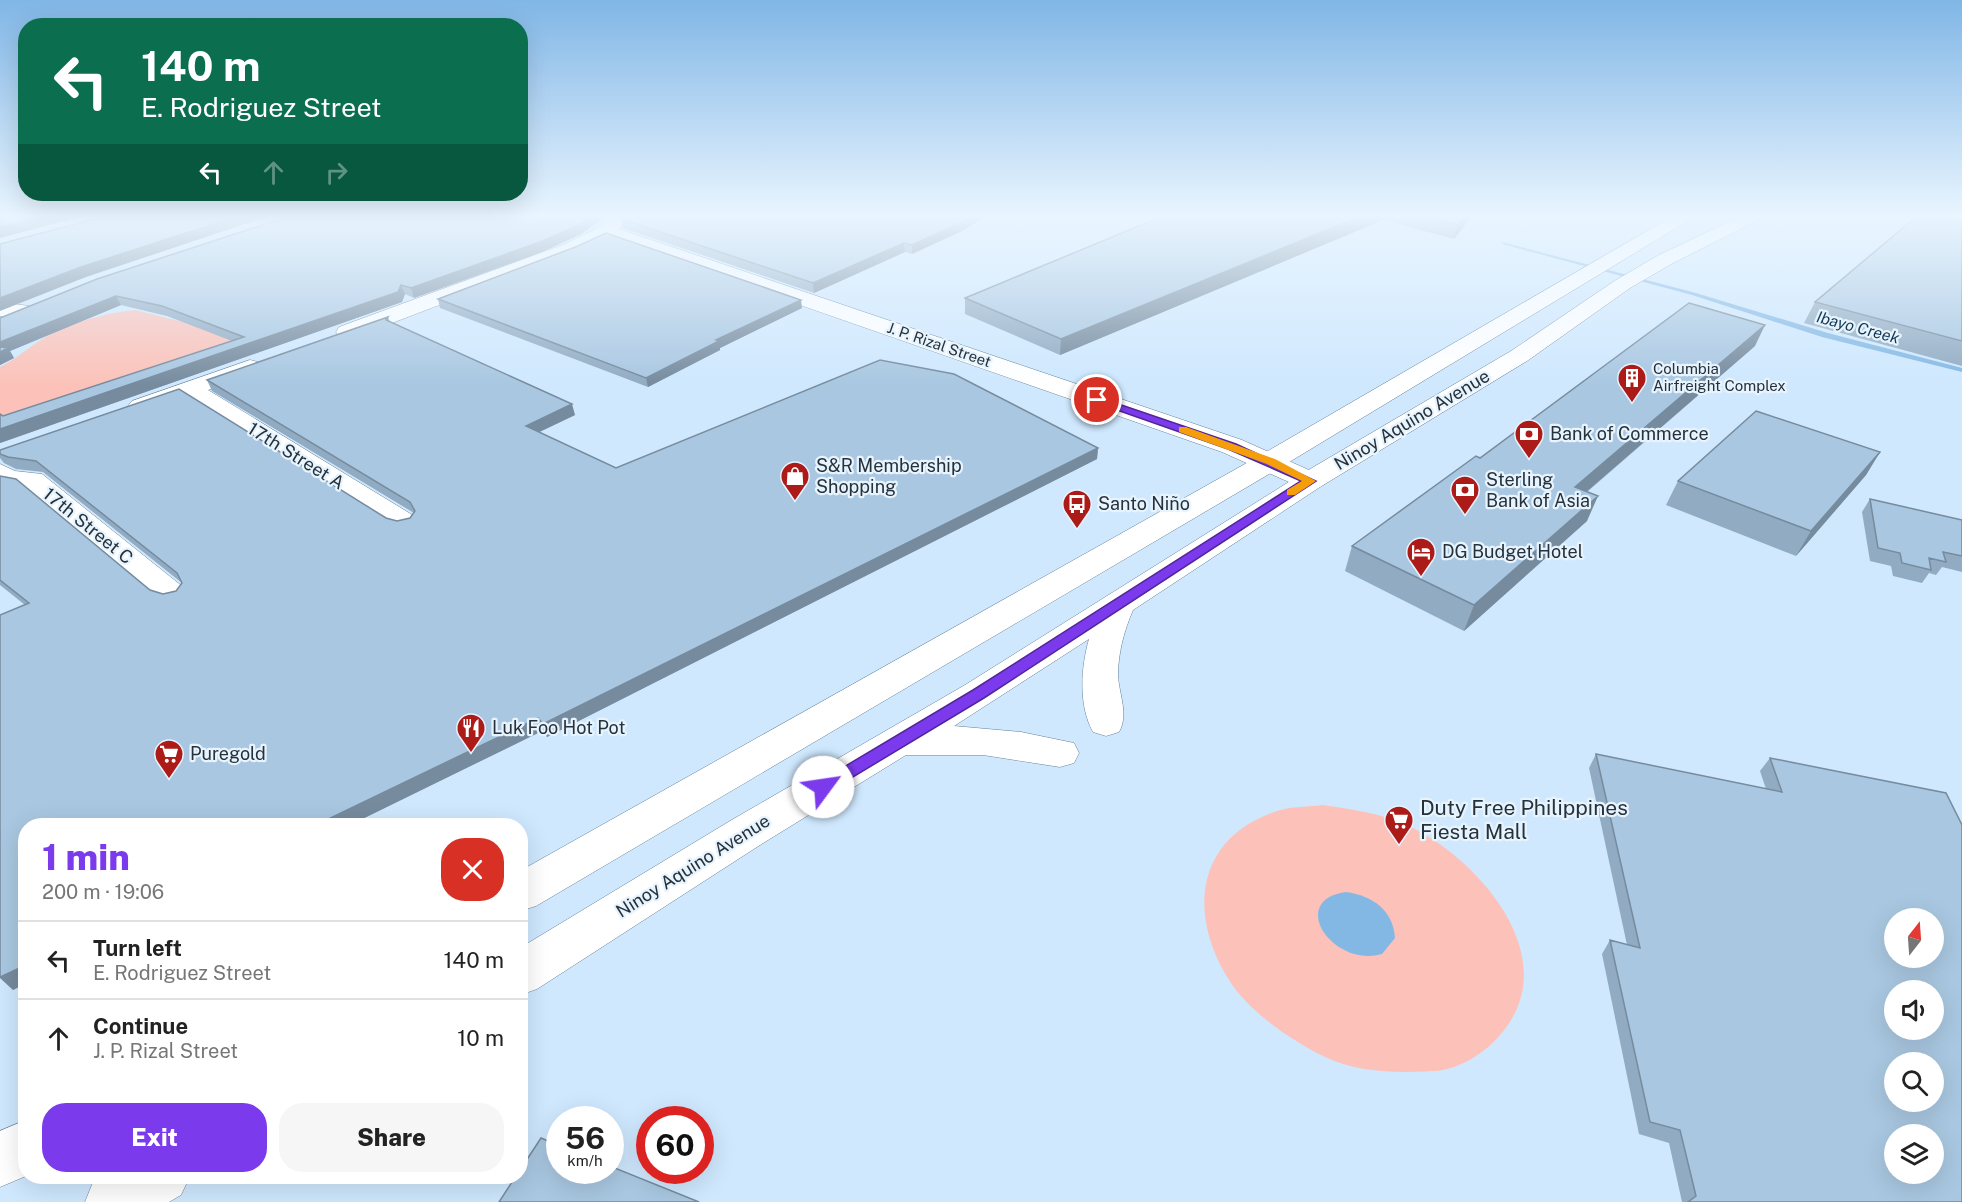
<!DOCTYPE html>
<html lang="en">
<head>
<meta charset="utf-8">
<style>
  :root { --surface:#fff; --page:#f6f6f6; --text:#222; --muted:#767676; --line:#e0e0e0; --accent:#7c3aed }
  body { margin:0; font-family:"Public Sans",sans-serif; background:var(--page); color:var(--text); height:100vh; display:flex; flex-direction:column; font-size:22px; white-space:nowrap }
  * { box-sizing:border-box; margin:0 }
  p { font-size:20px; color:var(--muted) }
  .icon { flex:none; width:33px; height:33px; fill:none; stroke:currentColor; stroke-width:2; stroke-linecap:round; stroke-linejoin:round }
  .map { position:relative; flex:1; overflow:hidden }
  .drawer { position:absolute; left:18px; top:818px; width:510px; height:366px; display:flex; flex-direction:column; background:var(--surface); border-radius:24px; box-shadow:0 6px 24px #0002 }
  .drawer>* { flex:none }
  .banner { position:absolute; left:18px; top:18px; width:510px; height:183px; border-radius:24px; box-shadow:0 6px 24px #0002; background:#0b6e4f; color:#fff; overflow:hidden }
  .needle { width:39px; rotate:17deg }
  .controls { position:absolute; left:1884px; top:908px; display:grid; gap:12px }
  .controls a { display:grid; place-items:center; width:60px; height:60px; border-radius:50%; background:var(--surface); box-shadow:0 6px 24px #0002; font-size:30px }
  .speed { position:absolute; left:546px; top:1106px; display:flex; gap:12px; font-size:30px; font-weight:700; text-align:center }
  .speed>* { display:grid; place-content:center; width:78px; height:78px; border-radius:50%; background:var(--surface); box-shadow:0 6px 24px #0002; line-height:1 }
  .speed small { font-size:15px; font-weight:400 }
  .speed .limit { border:9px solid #d22; background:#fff; color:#111 }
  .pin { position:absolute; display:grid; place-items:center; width:51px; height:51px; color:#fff; margin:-26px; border:3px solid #fff; border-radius:50%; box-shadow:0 2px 6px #0007 }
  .me { position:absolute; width:66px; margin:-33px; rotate:59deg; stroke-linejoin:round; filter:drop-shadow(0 0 4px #0008) }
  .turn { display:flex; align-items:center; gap:21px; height:126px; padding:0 24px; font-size:27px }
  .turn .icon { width:78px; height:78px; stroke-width:2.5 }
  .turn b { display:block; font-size:42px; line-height:51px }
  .lanes { display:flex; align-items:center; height:57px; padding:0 24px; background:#0003; justify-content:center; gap:30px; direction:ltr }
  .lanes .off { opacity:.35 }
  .round { display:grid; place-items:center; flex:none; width:63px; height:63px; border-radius:24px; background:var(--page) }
  .headline { display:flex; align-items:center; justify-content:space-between; height:102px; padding:0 24px }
  h1 { font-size:36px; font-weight:800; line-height:45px; color:var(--accent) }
  .primary-button { display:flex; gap:12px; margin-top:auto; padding:12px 24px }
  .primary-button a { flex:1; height:69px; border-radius:24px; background:var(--accent); color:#fff; font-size:24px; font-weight:800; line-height:69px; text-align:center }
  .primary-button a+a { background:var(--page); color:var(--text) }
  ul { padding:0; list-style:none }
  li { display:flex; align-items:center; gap:18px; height:78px; padding:0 24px; border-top:2px solid var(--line) }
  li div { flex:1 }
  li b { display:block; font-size:22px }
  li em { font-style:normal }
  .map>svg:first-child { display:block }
</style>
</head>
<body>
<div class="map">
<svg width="1962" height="1202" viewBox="0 0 1962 1202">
  <rect width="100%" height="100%" fill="#cfe8fe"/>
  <!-- green -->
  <path fill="#fcc2b9" d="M135 310 263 342 0 419V367C15 360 25 350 39 341 65 324 105 313 135 310Z
    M1323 805C1355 810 1388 814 1417 830 1484 866 1564 960 1501 1034 1485 1053 1459 1070 1434 1071 1397 1073 1359 1073 1325 1057 1293 1042 1250 1012 1231 983 1187 917 1194 838 1277 811 1291 806 1309 807 1323 805Z"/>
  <!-- water -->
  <path fill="#84b8e4" d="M1346 892C1373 896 1393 910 1395 938L1382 954C1332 968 1287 900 1346 892Z"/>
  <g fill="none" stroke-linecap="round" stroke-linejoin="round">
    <!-- stream -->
    <path fill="#84b8e4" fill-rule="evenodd" d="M1502 242 1696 293 1828 333 1962 368V372L1822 337 1692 295 1502 244Z"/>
    <!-- minor casing -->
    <g stroke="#66839b" stroke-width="1">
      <path id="minor" d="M610 216H629L619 229 1242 440 1320 475 1324 481 1320 487 1310 490 1300 487 1222 452 608 238 579 252 355 337H339L336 332 339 327 565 244 600 227Z
        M0 302 29 306 32 311 29 316H0Z
        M250 360 258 362 262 367 258 372 208 390 414 516 418 522 414 528 403 531 392 528 186 398 141 414 132 411 128 406 132 401Z
        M0 464 15 471 42 474 183 587 187 594 183 601 171 604 159 601 25 488 0 486Z"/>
    </g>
    <!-- major casing -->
    <g stroke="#66839b" stroke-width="1">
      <path id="major" d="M1673 216H1696L1281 467 536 906 520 911V871L1261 455Z
        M1741 216H1766L1673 263 1630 288 1527 361 1320 487 1133 610C1124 631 1118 653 1118 676 1119 694 1129 715 1119 732L1106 736 1093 732C1078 705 1081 667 1089 639L954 726 1021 732 1074 743 1079 753 1074 763 1060 767 983 755H906L760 845 537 989 520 995V948L730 821 965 685 1300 475 1511 351 1616 280 1659 255Z
        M26 1120V1176L0 1187V1131Z
        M105 1176H190L181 1195 169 1202H85L93 1182Z"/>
    </g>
    <!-- minor -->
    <use href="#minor" fill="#fff" fill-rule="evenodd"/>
    <!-- major -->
    <use href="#major" fill="#fff" fill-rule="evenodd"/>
  </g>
  <!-- wall -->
  <path fill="#91abc2" d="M290 216H606L581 234 542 252 414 298 405 294 402 302 0 443V414L3 416 232 341 167 316 121 305 10 351 14 358 0 365V318Z
    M1163 216H1472L1454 239 1383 220 1060 355 965 314V298Z
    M1962 216V366L1804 323 1815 302Z
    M621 219 964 230 912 254 905 252 814 293 623 228Z
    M438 299 802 308 720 348V350L648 387 440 308Z
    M388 317 390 322 575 415 539 432 616 468 1098 448 1097 459 547 737 542 731 13 990 25 605 0 585V476L150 590 163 594 176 591 182 583 43 472 16 469 4 463 0 458V454L386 518 397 521 410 518 414 513 212 391 207 380Z
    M1755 346 1587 492V521L1464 631 1345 571 1352 546 1480 458Z
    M1880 452 1866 475 1796 556 1666 505 1678 481Z
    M1870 499 1962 520V572L1942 567 1936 575 1929 573 1922 583 1893 576 1891 566 1870 561 1862 512Z
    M1596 754 1766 789 1760 771 1770 758 1962 1202H1682L1669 1143 1639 1134 1602 954 1610 940 1627 945 1589 768Z"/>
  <!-- shaded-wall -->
  <path fill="#768b9e" d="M43 216H83L0 238V227Z
    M238 216H269L86 277 0 311V298L81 267Z
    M592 216H606L581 234 542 252 414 298 411 288Z
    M972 216H987L964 230 912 254V245Z
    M1361 216H1384L1383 220 1060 355 1061 339Z
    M1465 216H1472L1454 239 1458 225Z
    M904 243 905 252 814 293 813 283Z
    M401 285 405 294 402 302 0 443V429Z
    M116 296 121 305 10 351 14 358 0 365V342Z
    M801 300 802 308 720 348V350L648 387 646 378 716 340Z
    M1765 325 1755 346 1564 511 1575 487Z
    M572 404 575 415 529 437 526 426Z
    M1098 448 1097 459 547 737 543 724Z
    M1880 452 1866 475 1796 556 1811 531Z
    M1598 496 1587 521 1464 631 1474 605Z
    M538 718 542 731 350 825H316Z
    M26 965V983L13 990 0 978V977Z"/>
  <!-- building -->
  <path fill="#a9c7e1" stroke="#768b9e" stroke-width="1.5" fill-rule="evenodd" d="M0 216H43L0 227Z
    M106 216H238L81 267 0 298V244Z
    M290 216H592L579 225 540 242 411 288 401 285 398 292 0 429V414L3 416 244 337 162 306 116 296 0 342V318L97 279Z
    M622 216H972L964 221 912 245 904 243 813 283 621 219Z
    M1163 216H1361L1061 339 965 298Z
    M1426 216H1465L1458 225Z
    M1917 216H1962V341L1815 302Z
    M606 233 801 300 716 340 719 341 646 378 438 299 578 246Z
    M1689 303 1765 325 1575 487 1598 496 1474 605 1352 546 1476 456 1480 458Z
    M388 317 386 320 572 404 526 426 616 468 880 360 954 374 1098 448 543 724 538 718 316 825H26V965L0 977V615L29 603 0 580V476L16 479 150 590 163 594 176 591 182 583 177 573 36 461 8 457 0 454V450L179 389 386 518 397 521 410 518 415 511 410 502 207 380Z
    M0 347 8 348 0 352Z
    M1756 411 1880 452 1811 531 1678 481Z
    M1870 499 1962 520V556L1943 552 1946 562 1929 558 1931 570 1902 563 1900 553 1878 548Z
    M1596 754 1782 792 1770 758 1946 793 1962 825V1202H1688L1696 1196 1680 1130 1650 1122 1610 940 1640 948ZM1894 918H1934V957H1894ZM1894 990H1934V1029H1894ZM1894 1062H1934V1101H1894ZM1894 1134H1934V1173H1894Z
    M541 1138 560 1146V1170H610V1166L699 1202H499L516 1176H520V1170Z"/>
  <!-- sky -->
  <linearGradient id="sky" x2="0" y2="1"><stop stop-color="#80b6e6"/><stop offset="0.56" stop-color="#e9f5ff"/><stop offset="1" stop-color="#e9f5ff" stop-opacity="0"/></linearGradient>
  <rect width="1962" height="385" fill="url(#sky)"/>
  <!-- route -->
  <path fill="#7c3aed" stroke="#51269a" stroke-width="1.5" d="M1094 398H1101L1236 444 1316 481 984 698 828 792H817L814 787 817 783 973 690 1301 481 1228 449 1094 402Z"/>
  <!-- slow -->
  <path fill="#f59e0b" d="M1179 427H1186L1275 459 1316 481 1295 495H1287V490L1302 481 1267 464 1179 432Z"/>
  <!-- icons -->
  <defs>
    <g id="building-pin" transform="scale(1.5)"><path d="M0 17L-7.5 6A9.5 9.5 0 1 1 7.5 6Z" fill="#ac1b17" stroke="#e7f4fe"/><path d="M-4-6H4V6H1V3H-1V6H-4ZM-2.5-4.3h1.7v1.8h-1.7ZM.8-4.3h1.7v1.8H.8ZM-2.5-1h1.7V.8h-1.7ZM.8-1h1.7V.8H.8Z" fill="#fff"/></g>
    <g id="bank-pin" transform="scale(1.5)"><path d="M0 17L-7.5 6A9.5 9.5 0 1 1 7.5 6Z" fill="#ac1b17" stroke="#e7f4fe"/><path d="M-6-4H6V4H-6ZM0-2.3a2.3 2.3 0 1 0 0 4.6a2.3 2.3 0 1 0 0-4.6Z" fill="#fff"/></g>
    <g id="shop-pin" transform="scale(1.5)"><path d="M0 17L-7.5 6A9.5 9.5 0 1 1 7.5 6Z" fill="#ac1b17" stroke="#e7f4fe"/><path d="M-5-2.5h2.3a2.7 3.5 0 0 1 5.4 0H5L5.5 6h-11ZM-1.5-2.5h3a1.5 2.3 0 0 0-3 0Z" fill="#fff"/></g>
    <g id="bus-pin" transform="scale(1.5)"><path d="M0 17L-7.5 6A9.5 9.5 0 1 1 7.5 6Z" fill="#ac1b17" stroke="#e7f4fe"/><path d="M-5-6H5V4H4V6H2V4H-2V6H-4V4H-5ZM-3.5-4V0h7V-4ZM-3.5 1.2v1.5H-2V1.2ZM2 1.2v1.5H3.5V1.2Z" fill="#fff"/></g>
    <g id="hotel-pin" transform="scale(1.5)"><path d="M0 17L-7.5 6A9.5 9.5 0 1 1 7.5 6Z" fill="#ac1b17" stroke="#e7f4fe"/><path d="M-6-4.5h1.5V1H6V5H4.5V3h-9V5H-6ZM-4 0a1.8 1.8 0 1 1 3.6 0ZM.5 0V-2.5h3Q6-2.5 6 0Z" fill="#fff"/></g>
    <g id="restaurant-pin" transform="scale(1.5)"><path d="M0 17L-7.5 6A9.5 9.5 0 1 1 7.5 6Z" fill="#ac1b17" stroke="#e7f4fe"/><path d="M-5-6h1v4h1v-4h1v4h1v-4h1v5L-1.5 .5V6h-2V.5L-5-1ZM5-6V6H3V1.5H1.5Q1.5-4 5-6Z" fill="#fff"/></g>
    <g id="supermarket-pin" transform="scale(1.5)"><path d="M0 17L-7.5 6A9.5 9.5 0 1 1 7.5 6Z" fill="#ac1b17" stroke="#e7f4fe"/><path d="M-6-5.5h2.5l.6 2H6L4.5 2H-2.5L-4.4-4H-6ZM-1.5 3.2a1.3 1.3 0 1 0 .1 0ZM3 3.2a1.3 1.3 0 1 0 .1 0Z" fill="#fff"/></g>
  </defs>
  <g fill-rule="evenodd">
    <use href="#building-pin" x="1632" y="378"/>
    <use href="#bank-pin" x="1529" y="434"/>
    <use href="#shop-pin" x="795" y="476"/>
    <use href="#bank-pin" x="1465" y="490"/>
    <use href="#bus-pin" x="1077" y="504"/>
    <use href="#hotel-pin" x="1421" y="552"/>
    <use href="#restaurant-pin" x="471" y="728"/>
    <use href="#supermarket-pin" x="169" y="754"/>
    <use href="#supermarket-pin" x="1399" y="820"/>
  </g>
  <g text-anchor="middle" stroke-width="4.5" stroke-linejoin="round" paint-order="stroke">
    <!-- far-street labels -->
    <g font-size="15" fill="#25313b" stroke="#e7f4fe">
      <text transform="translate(939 345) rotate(19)" y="5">J. P. Rizal Street</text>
    </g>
    <!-- far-poi labels -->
    <g font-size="15" fill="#25313b" stroke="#e7f4fe" text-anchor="start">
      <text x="1653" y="374">Columbia<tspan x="1653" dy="17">Airfreight Complex</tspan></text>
    </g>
    <!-- far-water labels -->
    <g font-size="16" font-style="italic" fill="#113956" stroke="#e7f4fe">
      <text transform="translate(1858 327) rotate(15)" y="6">Ibayo Creek</text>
    </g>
    <!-- street labels -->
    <g font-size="18" fill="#25313b" stroke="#e7f4fe">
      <text transform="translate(1412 420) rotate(-31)" y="6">Ninoy Aquino Avenue</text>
      <text transform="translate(296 456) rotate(32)" y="6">17th Street A</text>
      <text transform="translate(88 526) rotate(39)" y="6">17th Street C</text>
      <text transform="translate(693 866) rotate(-32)" y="6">Ninoy Aquino Avenue</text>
    </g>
    <!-- poi labels -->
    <g font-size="18" fill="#25313b" stroke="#e7f4fe" text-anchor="start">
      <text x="1550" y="440">Bank of Commerce</text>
      <text x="816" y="472">S&amp;R Membership<tspan x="816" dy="21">Shopping</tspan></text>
      <text x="1486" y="486">Sterling<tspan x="1486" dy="21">Bank of Asia</tspan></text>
      <text x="1098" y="510">Santo Niño</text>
      <text x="1442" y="558">DG Budget Hotel</text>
      <text x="492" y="734">Luk Foo Hot Pot</text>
      <text x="190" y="760">Puregold</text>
    </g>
    <!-- near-poi labels -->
    <g font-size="21" fill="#25313b" stroke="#e7f4fe" text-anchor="start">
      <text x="1420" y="815">Duty Free Philippines<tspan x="1420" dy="24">Fiesta Mall</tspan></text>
    </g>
  </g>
</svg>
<div class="controls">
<a><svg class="needle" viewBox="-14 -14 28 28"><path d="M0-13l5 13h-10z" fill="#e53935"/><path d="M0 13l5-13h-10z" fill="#767676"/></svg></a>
<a><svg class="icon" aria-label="sound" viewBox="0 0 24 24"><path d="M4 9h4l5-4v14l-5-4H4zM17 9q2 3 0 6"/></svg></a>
<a><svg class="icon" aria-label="search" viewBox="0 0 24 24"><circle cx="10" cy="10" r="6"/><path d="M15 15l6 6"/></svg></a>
<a><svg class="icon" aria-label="layers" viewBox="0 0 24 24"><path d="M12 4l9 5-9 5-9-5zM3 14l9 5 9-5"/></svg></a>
</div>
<div class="speed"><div>56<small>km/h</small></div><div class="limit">60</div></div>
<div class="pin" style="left:1097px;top:400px;background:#d93025"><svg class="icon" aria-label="arrive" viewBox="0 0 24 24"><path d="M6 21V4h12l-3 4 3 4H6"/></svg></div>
<svg class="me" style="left:823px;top:787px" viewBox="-20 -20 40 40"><circle r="19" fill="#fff"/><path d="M0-13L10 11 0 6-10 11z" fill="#7c3aed"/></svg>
<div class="banner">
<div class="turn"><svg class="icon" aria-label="left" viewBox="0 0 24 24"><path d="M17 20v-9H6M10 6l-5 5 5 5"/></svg><div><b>140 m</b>E. Rodriguez Street</div></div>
<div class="lanes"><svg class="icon" aria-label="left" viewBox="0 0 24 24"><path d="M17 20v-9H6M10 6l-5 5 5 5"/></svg><svg class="icon off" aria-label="ahead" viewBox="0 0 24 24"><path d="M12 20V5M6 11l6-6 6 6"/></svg><svg class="icon off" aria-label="right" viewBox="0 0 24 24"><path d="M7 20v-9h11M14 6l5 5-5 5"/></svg></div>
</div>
<section class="drawer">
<div class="headline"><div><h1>1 min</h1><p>200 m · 19:06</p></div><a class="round" style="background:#d93025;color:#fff"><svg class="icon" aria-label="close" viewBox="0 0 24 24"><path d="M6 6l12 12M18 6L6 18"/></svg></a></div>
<ul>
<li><svg class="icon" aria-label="left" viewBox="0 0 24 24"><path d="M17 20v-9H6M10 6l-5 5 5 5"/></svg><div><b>Turn left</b><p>E. Rodriguez Street</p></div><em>140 m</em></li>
<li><svg class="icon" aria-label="ahead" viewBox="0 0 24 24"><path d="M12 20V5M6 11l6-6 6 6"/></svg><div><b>Continue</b><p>J. P. Rizal Street</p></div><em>10 m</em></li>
</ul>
<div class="primary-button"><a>Exit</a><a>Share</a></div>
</section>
</div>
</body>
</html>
